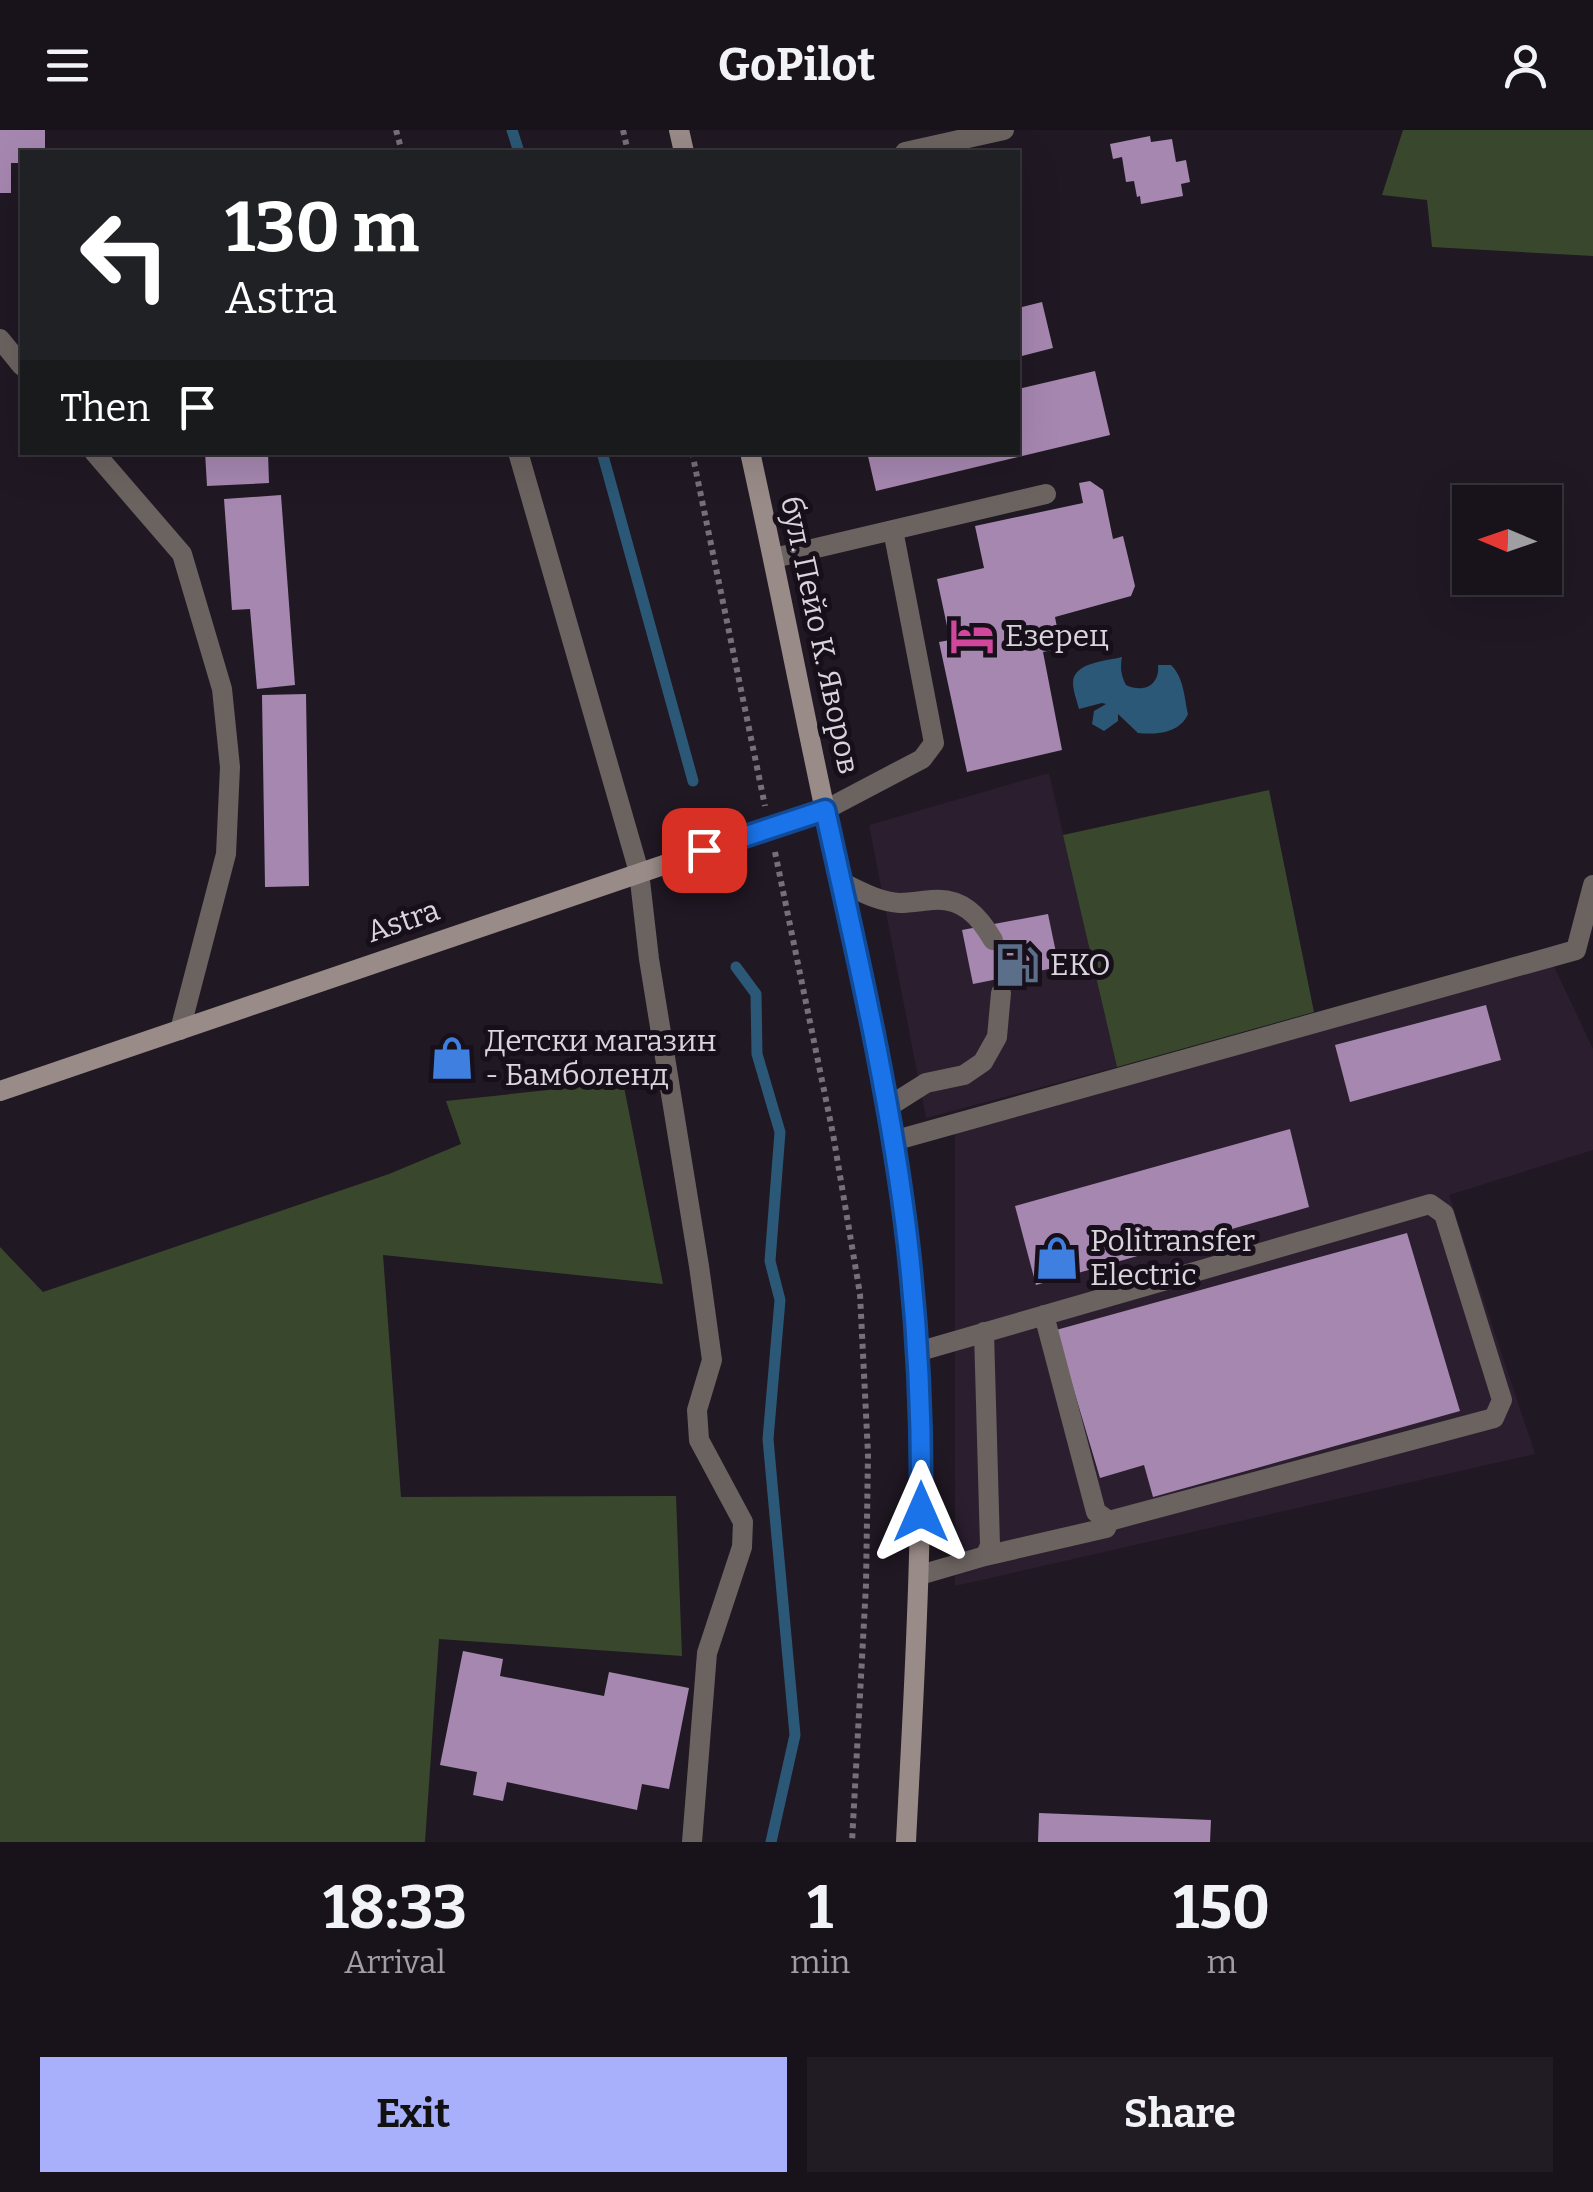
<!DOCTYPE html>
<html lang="en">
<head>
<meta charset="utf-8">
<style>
  :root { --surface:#18121a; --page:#211b23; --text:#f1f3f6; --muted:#9f9ea2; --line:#363239; --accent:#a8b0fc }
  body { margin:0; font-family:Bitter,serif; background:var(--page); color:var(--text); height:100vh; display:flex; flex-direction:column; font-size:38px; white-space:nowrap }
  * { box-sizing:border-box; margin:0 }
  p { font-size:32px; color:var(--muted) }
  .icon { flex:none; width:55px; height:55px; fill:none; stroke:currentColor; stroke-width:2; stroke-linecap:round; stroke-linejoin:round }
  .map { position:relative; height:1712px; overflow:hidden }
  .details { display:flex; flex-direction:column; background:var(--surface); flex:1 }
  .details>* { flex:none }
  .banner { position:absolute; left:20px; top:20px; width:1000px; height:305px; border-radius:0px; box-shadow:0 10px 40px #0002,0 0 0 2px var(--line); background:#202124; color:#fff; overflow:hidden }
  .needle { width:65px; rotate:272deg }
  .fabs { position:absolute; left:1452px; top:355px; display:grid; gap:20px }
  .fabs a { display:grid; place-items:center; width:110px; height:110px; border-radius:0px; background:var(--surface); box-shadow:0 10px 40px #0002,0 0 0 2px var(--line); font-size:50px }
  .pin { position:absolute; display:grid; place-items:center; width:85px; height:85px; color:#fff; margin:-42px; border-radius:20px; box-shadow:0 5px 15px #0006 }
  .me { position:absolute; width:110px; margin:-55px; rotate:0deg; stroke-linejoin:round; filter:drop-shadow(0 0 8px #0008) }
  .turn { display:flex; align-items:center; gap:35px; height:210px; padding:0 40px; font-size:45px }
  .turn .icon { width:130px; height:130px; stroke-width:2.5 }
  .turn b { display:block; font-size:70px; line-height:85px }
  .then { display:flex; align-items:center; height:95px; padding:0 40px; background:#0003; gap:20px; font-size:38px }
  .eta { display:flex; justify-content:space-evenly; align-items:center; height:170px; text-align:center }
  .eta b { font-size:60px; font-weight:700; line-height:70px }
  .button { display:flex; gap:20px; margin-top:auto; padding:20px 40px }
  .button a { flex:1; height:115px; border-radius:0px; background:var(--accent); color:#111; font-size:40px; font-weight:700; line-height:115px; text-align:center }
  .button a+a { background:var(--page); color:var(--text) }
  header { display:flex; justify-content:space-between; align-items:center; height:130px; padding:0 40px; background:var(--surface); font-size:45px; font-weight:700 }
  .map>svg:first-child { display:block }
</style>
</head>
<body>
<header><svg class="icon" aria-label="menu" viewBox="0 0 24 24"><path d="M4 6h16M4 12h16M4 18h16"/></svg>GoPilot<svg class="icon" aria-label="person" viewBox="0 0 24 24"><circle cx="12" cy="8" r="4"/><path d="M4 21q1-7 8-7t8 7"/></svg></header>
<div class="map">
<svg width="1593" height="1712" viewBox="0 0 1593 1712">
  <rect width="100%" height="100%" fill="#201823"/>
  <!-- built -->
  <path fill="#2b1f2f" d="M1049 643 1117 937 926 988 869 695Z
    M1551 830 1593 919V1020L1449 1065 1535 1324 955 1456V1003Z"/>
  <!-- green -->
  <path fill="#39482d" d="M1403 0H1593V126L1432 117 1427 70 1382 65Z
    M1269 660 1314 882 1117 937 1063 705Z
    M623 952 663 1154 383 1125 401 1367 676 1366 682 1526 439 1509 425 1712H0V1117L43 1162 389 1044 461 1014 446 971Z"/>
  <!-- water -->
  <path fill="#2b5876" d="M1122 527C1120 538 1121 545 1126 555 1143 563 1160 556 1158 535H1171C1184 548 1184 566 1188 584 1180 603 1157 605 1138 603L1118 584V591L1104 601 1092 594 1094 581 1106 574 1102 573 1079 579C1077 571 1073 561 1073 553 1073 532 1107 531 1122 527Z"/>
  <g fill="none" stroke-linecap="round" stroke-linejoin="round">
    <!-- stream -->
    <path stroke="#2b5876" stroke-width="11" d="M512 0 519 22
      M602 322 693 651
      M736 837 756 864 757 924 780 1002 770 1131 780 1170 768 1309 795 1605 771 1712"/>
  </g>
  <!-- building -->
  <path fill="#a687b0" d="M0 0H45V22H22V33H11V63H0Z
    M1150 6 1151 12 1172 9 1176 32 1186 30 1190 52 1181 54 1183 66 1141 74 1140 66 1137 67 1134 51 1126 52 1122 27 1113 29 1110 14Z
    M1042 172 1053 218 1018 227V178Z
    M1095 241 1110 305 876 361 867 322H1018V259Z
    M205 322H268L269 353 207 356Z
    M1090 351 1103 360 1113 409 1123 406 1135 456 1131 466 1055 487 1061 518 1043 522 1062 620 967 642 939 512 950 510 937 449 984 438 975 396 1083 373 1079 353Z
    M281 365 295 555 257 559 250 479 232 480 224 369Z
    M306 564 309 756 265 757 262 565Z
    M1048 784 1059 837 973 854 962 800Z
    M1486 875 1501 930 1350 972 1335 915Z
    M1290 999 1309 1077 1036 1155 1015 1076Z
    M1407 1103 1460 1281 1153 1367 1144 1335 1100 1348 1056 1200Z
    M463 1521 503 1529 500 1546 604 1566 609 1542 689 1558 669 1659 642 1654 637 1680 507 1652 503 1671 473 1665 477 1642 440 1635Z
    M1039 1683 1211 1690 1210 1712H1038Z"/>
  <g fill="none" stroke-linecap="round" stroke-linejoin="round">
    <!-- path -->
    <path stroke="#767079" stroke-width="6" stroke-dasharray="5 5" stroke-linecap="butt" d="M396 0 402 22
      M623 0 628 22
      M692 322 765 676
      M775 722 833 1004 860 1164 868 1324 866 1455 852 1712"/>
    <!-- lane -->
    <path stroke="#6b6360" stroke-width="20" d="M905 22 1004 0
      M774 428 1046 364
      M825 680 922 629 934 613 893 400
      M841 752C860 761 878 772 900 773 910 773 921 771 932 770 962 767 979 786 993 810
      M888 977 926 953 964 945 983 932 997 907 1001 863
      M893 1011 1576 820 1593 755
      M917 1222 1430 1074 1444 1084 1502 1270 1494 1288 1109 1391 1096 1382 1044 1185
      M985 1426 1106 1398 1109 1391
      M920 1445 985 1426 990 1416 984 1202"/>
    <!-- street -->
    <path stroke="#6b6360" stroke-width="20" d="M0 209 22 236
      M94 322 182 424 222 559 230 637 226 724 180 900
      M518 322 639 742 649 829 699 1136 712 1230 697 1280 699 1310 743 1392 742 1417 707 1523 692 1712"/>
    <!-- secondary -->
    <path stroke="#998b88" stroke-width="20" d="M679 0 684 22
      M750 322C777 443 800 564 826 685 858 827 891 971 908 1116 931 1314 916 1513 906 1712
      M0 961 825 680"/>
  </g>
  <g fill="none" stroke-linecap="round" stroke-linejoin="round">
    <!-- route casing -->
    <g stroke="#114b97" stroke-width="25">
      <path id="route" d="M704 720 825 680C857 824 891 968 908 1115 918 1203 922 1293 921 1382"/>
    </g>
    <!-- route -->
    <use href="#route" stroke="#1a73e8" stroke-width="18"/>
  </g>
  <!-- icons -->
  <defs>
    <g id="hotel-bare" transform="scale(3.45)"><path d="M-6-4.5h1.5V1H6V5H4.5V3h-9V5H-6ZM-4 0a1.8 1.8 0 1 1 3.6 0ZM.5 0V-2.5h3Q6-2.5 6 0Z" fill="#d1479c" stroke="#170f1a" stroke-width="2.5" paint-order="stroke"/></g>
    <g id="fuel-bare" transform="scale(3.45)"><path d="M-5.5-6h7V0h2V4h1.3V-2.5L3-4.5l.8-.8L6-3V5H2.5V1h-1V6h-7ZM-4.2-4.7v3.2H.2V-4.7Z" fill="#5c6f8a" stroke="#170f1a" stroke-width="2.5" paint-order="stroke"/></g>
    <g id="shop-bare" transform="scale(3.45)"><path d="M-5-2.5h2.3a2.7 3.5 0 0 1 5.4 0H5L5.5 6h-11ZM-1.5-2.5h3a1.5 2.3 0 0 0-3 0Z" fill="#3f7fe0" stroke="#170f1a" stroke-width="2.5" paint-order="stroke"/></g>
  </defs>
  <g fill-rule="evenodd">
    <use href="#hotel-bare" x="972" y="506"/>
    <use href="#fuel-bare" x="1017" y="835"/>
    <use href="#shop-bare" x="452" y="928"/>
    <use href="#shop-bare" x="1057" y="1128"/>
  </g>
  <g text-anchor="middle" stroke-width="10" stroke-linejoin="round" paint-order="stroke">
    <!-- street labels -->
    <g font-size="30" fill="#dad5dc" stroke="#170f1a">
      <text transform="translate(820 505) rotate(78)" y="10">бул. Пейо К. Яворов</text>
      <text transform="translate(403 791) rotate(-19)" y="10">Astra</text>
    </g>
    <!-- poi labels -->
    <g font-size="30" fill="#dad5dc" stroke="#170f1a" text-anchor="start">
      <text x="1005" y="516">Езерец</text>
      <text x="1050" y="845">EKO</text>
      <text x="485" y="921">Детски магазин<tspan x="485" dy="34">- Бамболенд</tspan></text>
      <text x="1090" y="1121">Politransfer<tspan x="1090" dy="34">Electric</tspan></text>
    </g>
  </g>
</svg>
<div class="fabs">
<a><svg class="needle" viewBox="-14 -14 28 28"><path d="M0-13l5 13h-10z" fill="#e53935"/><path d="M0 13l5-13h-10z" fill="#9f9ea2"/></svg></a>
</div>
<div class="pin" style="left:704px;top:720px;background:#d93025"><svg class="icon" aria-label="arrive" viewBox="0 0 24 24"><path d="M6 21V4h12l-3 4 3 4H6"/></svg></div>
<svg class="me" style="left:921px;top:1382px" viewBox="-20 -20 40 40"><path d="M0-17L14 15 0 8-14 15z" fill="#1a73e8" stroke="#fff" stroke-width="4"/></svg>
<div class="banner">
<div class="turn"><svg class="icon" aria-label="left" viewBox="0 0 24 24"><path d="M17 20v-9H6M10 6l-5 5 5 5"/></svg><div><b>130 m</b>Astra</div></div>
<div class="then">Then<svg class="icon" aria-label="arrive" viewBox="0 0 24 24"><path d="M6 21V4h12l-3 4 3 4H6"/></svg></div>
</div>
</div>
<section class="details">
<div class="eta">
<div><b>18:33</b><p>Arrival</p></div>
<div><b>1</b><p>min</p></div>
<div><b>150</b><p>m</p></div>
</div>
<div class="button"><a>Exit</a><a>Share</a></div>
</section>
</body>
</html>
